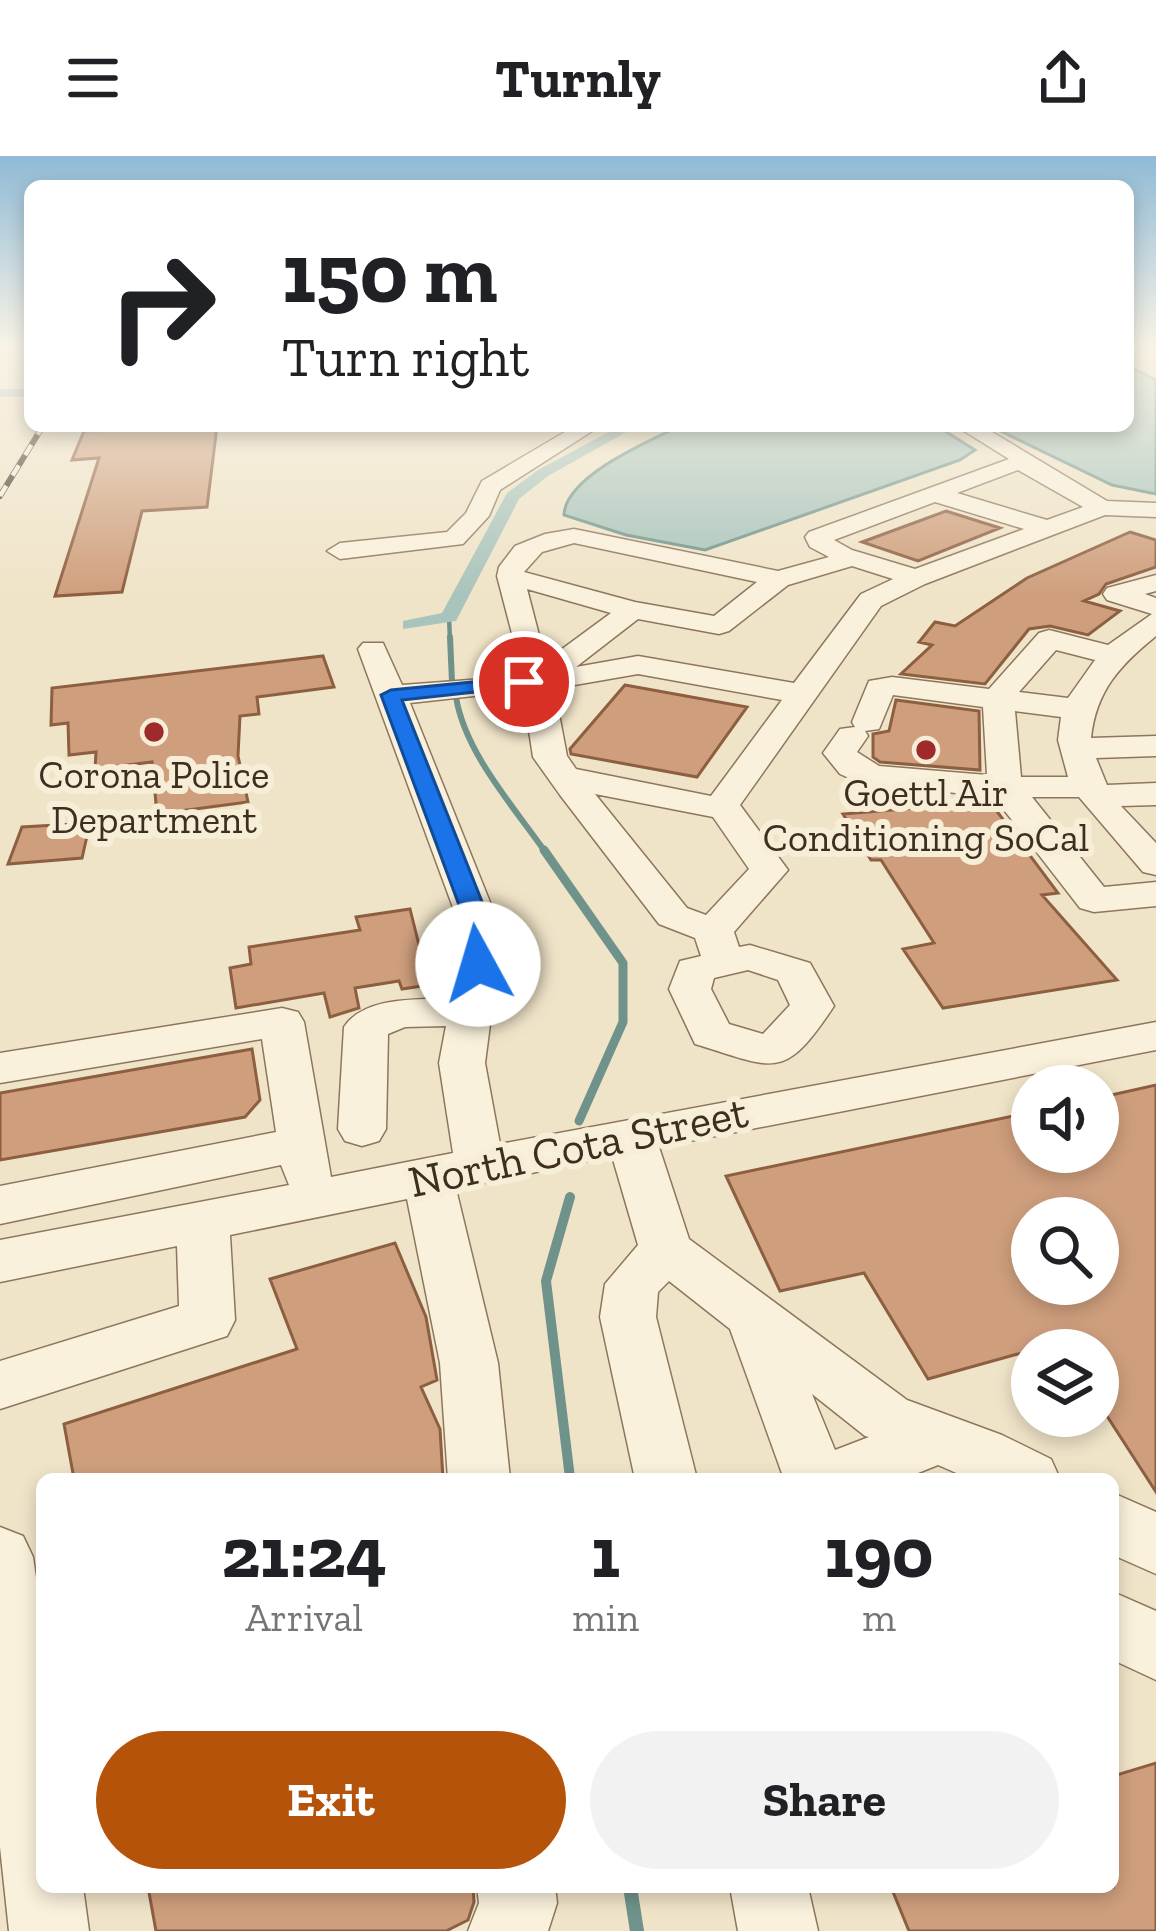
<!DOCTYPE html>
<html lang="en">
<head>
<meta charset="utf-8">
<style>
  :root { --surface:#fff; --page:#f2f2f2; --text:#202124; --muted:#757577; --accent:#b45309 }
  body { margin:0; font-family:"Zilla Slab",serif; background:var(--page); color:var(--text); height:100vh; display:flex; flex-direction:column; font-size:45px; white-space:nowrap }
  * { box-sizing:border-box; margin:0 }
  p { font-size:39px; color:var(--muted) }
  .icon { flex:none; width:66px; height:66px; fill:none; stroke:currentColor; stroke-width:2; stroke-linecap:round; stroke-linejoin:round }
  .map { position:relative; flex:1; overflow:hidden }
  .sheet { position:absolute; left:36px; top:1317px; width:1083px; height:420px; display:flex; flex-direction:column; background:var(--surface); border-radius:18px; box-shadow:0 6px 18px #0003 }
  .sheet>* { flex:none }
  .hud { position:absolute; left:24px; top:24px; width:1110px; height:252px; border-radius:18px; box-shadow:0 6px 18px #0003; background:#fff; color:var(--text); overflow:hidden }
  .fabs { position:absolute; left:1011px; top:909px; display:grid; gap:24px }
  .fabs a { display:grid; place-items:center; width:108px; height:108px; border-radius:50%; background:var(--surface); box-shadow:0 6px 18px #0003; font-size:60px }
  .pin { position:absolute; display:grid; place-items:center; width:102px; height:102px; color:#fff; margin:-51px; border:6px solid #fff; border-radius:50%; box-shadow:0 3px 12px #0007 }
  .me { position:absolute; width:132px; margin:-66px; rotate:354deg; stroke-linejoin:round; filter:drop-shadow(0 0 9px #0008) }
  .turn { display:flex; align-items:center; gap:42px; height:252px; padding:0 60px; font-size:54px }
  .turn .icon { width:156px; height:156px; stroke-width:2.5 }
  .turn b { display:block; font-size:84px; line-height:102px }
  .eta { display:flex; justify-content:space-evenly; align-items:center; height:204px; text-align:center }
  .eta b { font-size:72px; font-weight:700; line-height:84px }
  .primary-button { display:flex; gap:24px; margin-top:auto; padding:24px 60px }
  .primary-button a { flex:1; height:138px; border-radius:72px; background:var(--accent); color:#fff; font-size:48px; font-weight:700; line-height:138px; text-align:center }
  .primary-button a+a { background:var(--page); color:var(--text) }
  header { display:flex; justify-content:space-between; align-items:center; height:156px; padding:0 60px; background:var(--surface); font-size:54px; font-weight:700 }
  .map>svg:first-child { display:block }
</style>
</head>
<body>
<header><svg class="icon" aria-label="menu" viewBox="0 0 24 24"><path d="M4 6h16M4 12h16M4 18h16"/></svg>Turnly<svg class="icon" aria-label="share" viewBox="0 0 24 24"><path d="M12 15V3M7 8l5-5 5 5M5 13v7h14v-7"/></svg></header>
<div class="map">
<svg width="1156" height="1775" viewBox="0 0 1156 1775">
  <rect width="100%" height="100%" fill="#f0e4c8"/>
  <!-- water -->
  <path fill="#a9c4bc" stroke="#6f938a" stroke-width="3" d="M1128 210 1156 224V338L1112 329 990 270H1128Z
    M680 270H937L975 294 960 304 705 394 626 379 564 359C565 321 648 285 680 270Z"/>
  <g fill="none" stroke-linecap="round" stroke-linejoin="round">
    <!-- stream-far4 -->
    <path stroke="#6f938a" stroke-width="4.5" d="M449 461 450 484"/>
    <!-- stream-far3 -->
    <path stroke="#6f938a" stroke-width="6" d="M450 481 452 526
      M456 541C465 597 514 651 546 697"/>
    <!-- stream-far2 -->
    <path stroke="#6f938a" stroke-width="9" d="M544 694 623 807V866L579 965"/>
    <!-- stream-far1 -->
    <path stroke="#6f938a" stroke-width="10" d="M570 1322 546 1125 570 1041"/>
    <!-- stream -->
    <path stroke="#6f938a" stroke-width="14" d="M630 1731 637 1775"/>
    <!-- canal -->
    <path fill="#a9c4bc" fill-rule="evenodd" d="M0 233H30V241H0Z
      M620 270H637L548 320 519 343 456 465 403 473V465L442 457 507 337 538 314Z"/>
  </g>
  <!-- building -->
  <path fill="#cf9f7d" stroke="#8d5f41" stroke-width="3" fill-rule="evenodd" d="M217 270 207 351 142 355 122 436 55 440 99 302 72 304 84 275Z
    M946 355 1000 372 918 405 862 386Z
    M1130 376 1156 384V411L1106 428 1099 438 1084 445 1120 455 1088 479 1050 470 1029 473 985 528 901 518 932 489 919 486 935 466 955 470 1027 422Z
    M323 500 334 531 257 541 259 558 240 560 238 600 248 646 157 658 152 606 95 613 96 596 69 599 68 567 51 569 52 532Z
    M625 529 747 551 697 621 571 598 570 593Z
    M896 544 979 555 980 614 880 606 873 601V578L889 575Z
    M990 646 1058 737 1042 739 1117 824 943 852 903 793 934 787 881 704H871L843 658Z
    M90 667 82 702 8 708 22 671Z
    M410 753 429 829 402 833 399 825 355 832 359 852 330 861 324 837 236 852 230 812 251 808 249 791 360 774 356 761Z
    M252 893 260 944 245 961 0 1004V937Z
    M1156 929V1336L1098 1246V1194L1062 1190 1032 1194 928 1223 864 1117 780 1135 726 1020 1032 956V996H1098V942ZM1032 1062H1098V1128H1032Z
    M395 1087 426 1161 437 1224 421 1231 440 1273 443 1323H74L64 1268 297 1193 270 1123Z
    M1156 1607V1775H909L891 1731H1113V1620Z
    M148 1731H473L474 1746 468 1764 446 1775H156Z"/>
  <g fill="none" stroke-linecap="round" stroke-linejoin="round">
    <!-- minor casing -->
    <g stroke="#8d765c" stroke-width="3">
      <path id="minor" d="M1146 190H1156V196Z
        M575 270H600L500 334 489 360 463 388 340 403 327 395 340 387 447 376 466 357 482 325Z
        M956 270H982L1107 345 1156 347V361L1105 359 925 428 881 450 740 649 788 714 734 776 739 791 750 789 810 807 834 850C783 927 775 912 695 888L669 833 680 805 701 800 695 782 659 768 560 639 533 601 524 542 529 534 410 547 502 776 485 907 500 988 1156 866V894L659 991 689 1083 907 1244 1002 1279 1051 1303 1060 1323H970L938 1309 903 1323H784L730 1173 669 1125 658 1136 656 1161 697 1323H635L600 1161 605 1128 638 1089 612 1000 456 1033 498 1207 510 1323H448L440 1207 407 1043 230 1079 235 1164 227 1180 0 1253V1205L179 1150 177 1090 0 1126V1084L289 1029 281 1009 0 1068V1030L276 976 262 883 0 927V897L282 852 298 856 304 866 331 1021 453 997 439 907 446 870 405 871 388 878 386 973 379 985 362 990 345 985 338 973 344 871C364 840 418 844 450 842L462 776 358 493 363 487H383L402 529 535 519 538 528 554 529 559 536 556 542 567 600 576 613 711 640 782 544 638 518 569 530 539 522 535 516 539 510 611 457 527 433 540 483 525 492 515 489 497 420 499 411 515 390 545 378 574 373 778 415 829 401 810 391 805 381 809 376 1009 303ZM1018 314 1083 351 1047 364 957 337ZM935 346 1024 373 915 413 852 394 834 384ZM574 387 757 426 714 460 635 446 524 416 542 396ZM852 410 893 423 861 438 794 527 638 500 576 511 638 463 719 478 729 475 788 429ZM595 638 713 661 749 713 706 759 687 752ZM748 814 778 824 790 849 763 878 729 868 711 833 714 822ZM812 1238 865 1280 869 1281 835 1294Z
        M1156 419V435L1145 438 1156 442V480C1120 509 1096 535 1091 582L1156 580V600L1096 602 1107 629 1156 627V649L1121 650 1156 687V719L1143 716 1079 641H1032L1104 731 1156 726V750L1094 756 1080 752 994 641 860 627 840 618 823 597 840 573 855 571 852 566 869 525 892 521 989 533 1039 477 1049 474 1108 489 1152 458 1107 444 1103 438 1107 432ZM1056 494 1095 504 1068 542 1019 536ZM893 539 983 551 987 619 879 610 857 596 868 580 865 575 879 573ZM1015 555 1061 561 1058 584 1068 621H1021Z
        M1113 1337 1156 1356V1418L1113 1399Z
        M0 1371 23 1380 33 1401 42 1463V1731H83L89 1775H9L0 1691Z
        M1113 1436 1156 1455V1524L1113 1504Z
        M477 1731H555L557 1747 548 1775H468L479 1747Z
        M730 1731H808L818 1775H738Z"/>
    </g>
    <!-- minor -->
    <use href="#minor" fill="#faf1dc" fill-rule="evenodd"/>
    <!-- rail casing -->
    <g stroke="#3d2e20" stroke-width="6">
      <path id="rail" d="M0 340 43 270"/>
    </g>
    <!-- rail -->
    <use href="#rail" stroke="#f7eed8" stroke-width="4.5" stroke-dasharray="12" stroke-linecap="butt"/>
  </g>
  <!-- sky -->
  <linearGradient id="sky" x2="0" y2="1"><stop stop-color="#8fbad6"/><stop offset="0.43" stop-color="#f8f3e6"/><stop offset="1" stop-color="#f8f3e6" stop-opacity="0"/></linearGradient>
  <rect width="1156" height="438" fill="url(#sky)"/>
  <!-- route -->
  <path fill="#1a73e8" stroke="#114b97" stroke-width="3" d="M524 521 533 526 531 530 402 544 494 776 490 808 478 816 465 808 469 776 381 539 391 534Z"/>
  <!-- markers -->
  <g fill="#9e2a2b" stroke="#f7eed8" stroke-width="4.5">
    <circle cx="154" cy="576" r="12"/>
    <circle cx="926" cy="594" r="12"/>
  </g>
  <g text-anchor="middle" stroke-width="12" stroke-linejoin="round" paint-order="stroke">
    <!-- far-poi labels -->
    <g font-size="39" fill="#3d2e20" stroke="#f7eed8">
      <text x="154" y="632">Corona Police<tspan x="154" dy="45">Department</tspan></text>
      <text x="926" y="650">Goettl Air<tspan x="926" dy="45">Conditioning SoCal</tspan></text>
    </g>
    <!-- street labels -->
    <g font-size="45" fill="#3d2e20" stroke="#f7eed8">
      <text transform="translate(578 990) rotate(-12)" y="16">North Cota Street</text>
    </g>
  </g>
</svg>
<div class="fabs">
<a><svg class="icon" aria-label="sound" viewBox="0 0 24 24"><path d="M4 9h4l5-4v14l-5-4H4zM17 9q2 3 0 6"/></svg></a>
<a><svg class="icon" aria-label="search" viewBox="0 0 24 24"><circle cx="10" cy="10" r="6"/><path d="M15 15l6 6"/></svg></a>
<a><svg class="icon" aria-label="layers" viewBox="0 0 24 24"><path d="M12 4l9 5-9 5-9-5zM3 14l9 5 9-5"/></svg></a>
</div>
<div class="pin" style="left:524px;top:526px;background:#d93025"><svg class="icon" aria-label="arrive" viewBox="0 0 24 24"><path d="M6 21V4h12l-3 4 3 4H6"/></svg></div>
<svg class="me" style="left:478px;top:808px" viewBox="-20 -20 40 40"><circle r="19" fill="#fff"/><path d="M0-13L10 11 0 6-10 11z" fill="#1a73e8"/></svg>
<div class="hud">
<div class="turn"><svg class="icon" aria-label="right" viewBox="0 0 24 24"><path d="M7 20v-9h11M14 6l5 5-5 5"/></svg><div><b>150 m</b>Turn right</div></div>
</div>
<section class="sheet">
<div class="eta">
<div><b>21:24</b><p>Arrival</p></div>
<div><b>1</b><p>min</p></div>
<div><b>190</b><p>m</p></div>
</div>
<div class="primary-button"><a>Exit</a><a>Share</a></div>
</section>
</div>
</body>
</html>
